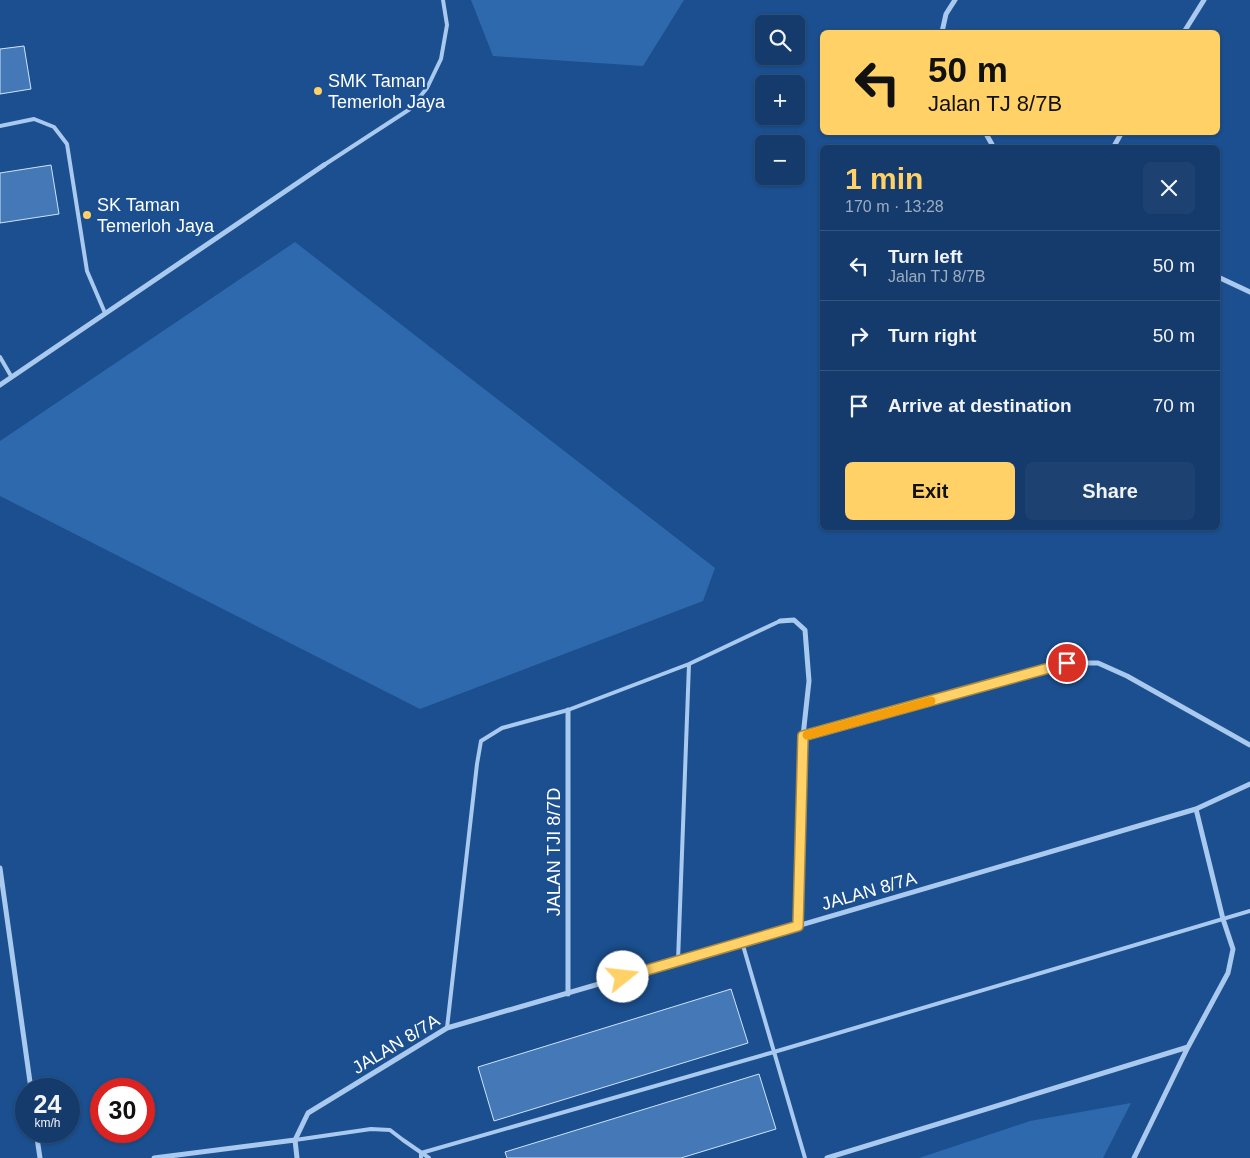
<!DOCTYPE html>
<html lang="en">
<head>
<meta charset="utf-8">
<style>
  :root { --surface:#143b6b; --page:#1d4271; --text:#f1f3f6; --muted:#9dadc1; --line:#33557e; --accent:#ffd166 }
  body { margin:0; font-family:Arial,sans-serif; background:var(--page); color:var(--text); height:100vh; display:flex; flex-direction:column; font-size:19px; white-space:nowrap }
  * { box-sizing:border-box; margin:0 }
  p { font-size:16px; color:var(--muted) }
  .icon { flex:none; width:28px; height:28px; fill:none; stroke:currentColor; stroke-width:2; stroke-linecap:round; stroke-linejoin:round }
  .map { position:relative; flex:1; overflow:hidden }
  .sheet { position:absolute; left:820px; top:145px; width:400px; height:385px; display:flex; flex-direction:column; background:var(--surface); border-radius:8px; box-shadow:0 1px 4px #0004,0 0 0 1px var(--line) }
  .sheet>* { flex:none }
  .guide { position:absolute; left:820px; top:30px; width:400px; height:105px; border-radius:8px; box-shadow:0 1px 4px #0004,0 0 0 1px var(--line); background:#ffd166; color:#111; overflow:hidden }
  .fabs { position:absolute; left:755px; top:15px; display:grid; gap:10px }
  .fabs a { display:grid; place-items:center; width:50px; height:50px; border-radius:8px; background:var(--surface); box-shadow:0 1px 4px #0004,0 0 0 1px var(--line); font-size:25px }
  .speed { position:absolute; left:15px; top:1078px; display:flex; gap:10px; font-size:25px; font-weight:700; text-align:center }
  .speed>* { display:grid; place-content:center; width:65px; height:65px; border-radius:50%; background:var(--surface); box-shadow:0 1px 4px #0004,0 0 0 1px var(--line); line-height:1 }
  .speed small { font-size:12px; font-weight:400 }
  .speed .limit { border:8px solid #d22; background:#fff; color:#111 }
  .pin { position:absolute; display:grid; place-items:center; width:42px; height:42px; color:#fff; margin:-21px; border:2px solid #fff; border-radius:50%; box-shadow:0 1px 5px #0007 }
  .me { position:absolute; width:55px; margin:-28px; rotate:74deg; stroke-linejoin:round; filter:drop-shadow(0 0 4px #0008) }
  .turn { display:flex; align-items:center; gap:18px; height:105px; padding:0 25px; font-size:22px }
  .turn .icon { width:65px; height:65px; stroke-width:2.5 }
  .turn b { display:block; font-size:35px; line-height:42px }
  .round { display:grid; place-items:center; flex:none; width:52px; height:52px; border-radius:8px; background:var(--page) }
  .headline { display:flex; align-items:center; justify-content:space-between; height:85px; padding:0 25px }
  h1 { font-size:30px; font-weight:600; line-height:38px; color:var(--accent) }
  .primary-button { display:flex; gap:10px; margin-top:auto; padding:10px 25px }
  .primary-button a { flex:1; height:58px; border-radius:8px; background:var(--accent); color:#111; font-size:20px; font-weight:600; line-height:58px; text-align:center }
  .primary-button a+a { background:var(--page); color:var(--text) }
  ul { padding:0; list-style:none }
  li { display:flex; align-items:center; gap:15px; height:70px; padding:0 25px; border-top:1px solid var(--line) }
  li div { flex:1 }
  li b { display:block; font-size:19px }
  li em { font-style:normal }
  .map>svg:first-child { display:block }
</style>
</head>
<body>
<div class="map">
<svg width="1250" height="1158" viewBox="0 0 1250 1158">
  <rect width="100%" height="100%" fill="#1b4f8f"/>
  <!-- green -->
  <path fill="#2e69ad" d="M471 0H684L643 66 493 56Z
    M295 242 715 568 703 601 420 709 0 496V441Z
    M1131 1103 1103 1158H919L1030 1121Z"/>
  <!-- building -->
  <path fill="#4478b7" stroke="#cfe3fa" d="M24 46 31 89 0 94V49Z
    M51 165 59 214 0 223V173Z
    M731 989 748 1043 494 1121 478 1067Z
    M759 1074 776 1129 681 1158H507L505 1152Z"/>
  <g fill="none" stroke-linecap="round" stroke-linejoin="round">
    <!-- service -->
    <path stroke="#a9c9ee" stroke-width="4" d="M0 126 34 119 54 127 67 144 87 271 105 313
      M324 165 410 109 427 88 441 59 447 25 443 0
      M0 357 11 376
      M742 942 805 1158
      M678 961 689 664
      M447 1028 477 764 481 741 502 728 568 710 689 664 780 621
      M295 1140 371 1129 390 1130 403 1140 429 1158
      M421 1158V1153L774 1052 1250 911"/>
    <!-- minor -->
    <path stroke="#a9c9ee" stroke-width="5" d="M942 32 946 14 955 0
      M1184 32 1204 0
      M985 132 994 148
      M1113 148 1122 132
      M1218 277 1250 292
      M0 385 324 165
      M780 621 794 620 805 630 809 681 803 736 798 926
      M803 736 1067 663H1098L1127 676 1250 745
      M0 868 31 1089
      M568 994V710
      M36 1131 40 1158
      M295 1140 308 1113 447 1028 678 961 1196 809 1250 784
      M295 1140 297 1158
      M154 1158 295 1140
      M827 1158 1188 1047
      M1134 1158 1188 1047 1228 973 1233 949 1223 919 1196 809"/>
  </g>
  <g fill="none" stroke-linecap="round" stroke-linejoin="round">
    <!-- route casing -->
    <g stroke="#a68842" stroke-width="12">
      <path id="route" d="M623 977 798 926 803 736 1067 663"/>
    </g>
    <!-- route -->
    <use href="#route" stroke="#ffd166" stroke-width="9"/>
    <!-- slow -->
    <path stroke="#f59e0b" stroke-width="9" d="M807 735 931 701"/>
  </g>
  <!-- markers -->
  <g fill="#ffd166" stroke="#1b4f8f" stroke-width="2">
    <circle cx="318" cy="91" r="5"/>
    <circle cx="87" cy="215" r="5"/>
  </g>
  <g text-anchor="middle" stroke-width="5" stroke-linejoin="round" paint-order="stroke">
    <!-- poi labels -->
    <g font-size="18" fill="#fff" stroke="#1b4f8f" text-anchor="start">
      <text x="328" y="87">SMK Taman<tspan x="328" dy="21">Temerloh Jaya</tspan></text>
      <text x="97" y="211">SK Taman<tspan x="97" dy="21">Temerloh Jaya</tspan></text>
    </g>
    <!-- street labels -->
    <g font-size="18" fill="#fff" stroke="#1b4f8f">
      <text transform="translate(554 852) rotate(-90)" y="6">JALAN TJI 8/7D</text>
      <text transform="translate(869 891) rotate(-16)" y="6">JALAN 8/7A</text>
      <text transform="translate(396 1044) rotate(-31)" y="6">JALAN 8/7A</text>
    </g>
  </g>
</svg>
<div class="fabs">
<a><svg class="icon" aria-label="search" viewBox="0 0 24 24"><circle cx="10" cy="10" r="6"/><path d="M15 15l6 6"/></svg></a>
<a>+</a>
<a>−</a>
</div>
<div class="speed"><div>24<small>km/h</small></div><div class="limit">30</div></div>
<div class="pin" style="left:1067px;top:663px;background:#d93025"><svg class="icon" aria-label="arrive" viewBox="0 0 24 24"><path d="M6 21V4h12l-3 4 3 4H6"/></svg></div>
<svg class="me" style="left:623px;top:977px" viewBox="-20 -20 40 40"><circle r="19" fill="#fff"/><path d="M0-13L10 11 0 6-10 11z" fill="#ffd166"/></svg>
<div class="guide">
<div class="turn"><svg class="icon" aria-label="left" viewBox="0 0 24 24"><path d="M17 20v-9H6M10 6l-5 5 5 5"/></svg><div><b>50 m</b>Jalan TJ 8/7B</div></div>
</div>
<section class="sheet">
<div class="headline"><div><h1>1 min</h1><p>170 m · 13:28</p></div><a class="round"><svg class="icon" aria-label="close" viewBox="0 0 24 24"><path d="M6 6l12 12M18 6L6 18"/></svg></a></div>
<ul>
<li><svg class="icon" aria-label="left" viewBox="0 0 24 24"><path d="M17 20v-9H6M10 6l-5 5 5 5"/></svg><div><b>Turn left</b><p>Jalan TJ 8/7B</p></div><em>50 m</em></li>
<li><svg class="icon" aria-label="right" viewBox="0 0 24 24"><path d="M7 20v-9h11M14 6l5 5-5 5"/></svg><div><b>Turn right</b></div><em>50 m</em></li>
<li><svg class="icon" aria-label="arrive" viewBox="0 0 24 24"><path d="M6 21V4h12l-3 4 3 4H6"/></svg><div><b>Arrive at destination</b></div><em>70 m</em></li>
</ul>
<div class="primary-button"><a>Exit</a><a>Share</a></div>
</section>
</div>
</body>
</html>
